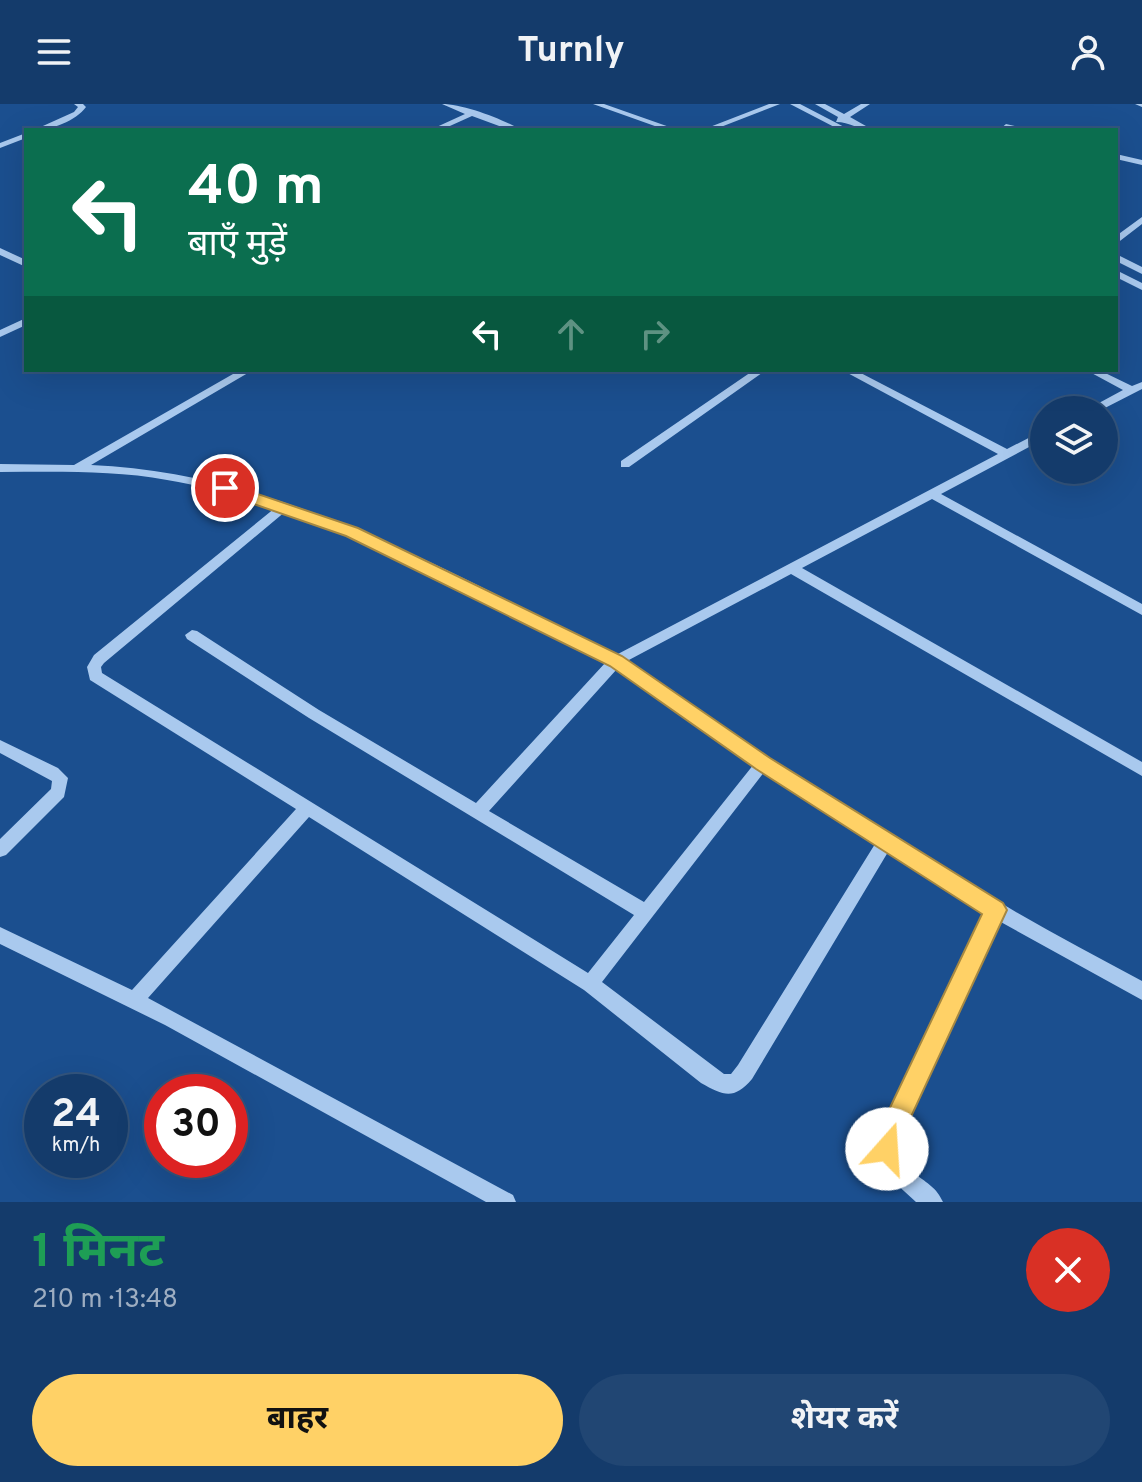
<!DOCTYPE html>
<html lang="hi">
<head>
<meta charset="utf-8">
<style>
  :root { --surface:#143b6b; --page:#214673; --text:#f1f3f6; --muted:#9dadc1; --line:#33557e; --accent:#ffd166 }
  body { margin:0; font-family:Overpass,"Noto Sans Devanagari",sans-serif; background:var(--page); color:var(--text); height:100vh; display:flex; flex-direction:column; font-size:30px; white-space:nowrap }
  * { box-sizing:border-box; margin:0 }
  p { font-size:26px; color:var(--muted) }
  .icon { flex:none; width:44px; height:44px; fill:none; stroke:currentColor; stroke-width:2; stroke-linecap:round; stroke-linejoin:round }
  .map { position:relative; height:1098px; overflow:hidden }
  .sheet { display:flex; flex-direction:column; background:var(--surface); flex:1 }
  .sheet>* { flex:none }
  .banner { position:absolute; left:24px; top:24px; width:1094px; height:244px; border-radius:0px; box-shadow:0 8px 32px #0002,0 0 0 2px var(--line); background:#0b6e4f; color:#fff; overflow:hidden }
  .fabs { position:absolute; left:1030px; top:292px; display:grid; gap:16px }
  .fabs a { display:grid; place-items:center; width:88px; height:88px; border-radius:50%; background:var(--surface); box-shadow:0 8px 32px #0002,0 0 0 2px var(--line); font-size:40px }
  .speed { position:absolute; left:24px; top:970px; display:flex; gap:16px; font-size:40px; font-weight:700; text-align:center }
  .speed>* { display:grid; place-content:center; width:104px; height:104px; border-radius:50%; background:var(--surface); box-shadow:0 8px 32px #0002,0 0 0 2px var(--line); line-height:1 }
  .speed small { font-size:20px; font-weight:400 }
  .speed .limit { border:12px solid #d22; background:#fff; color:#111 }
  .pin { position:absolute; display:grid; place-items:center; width:68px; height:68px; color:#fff; margin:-34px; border:4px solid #fff; border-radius:50%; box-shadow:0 2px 8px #0007 }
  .me { position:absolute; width:88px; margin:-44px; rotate:19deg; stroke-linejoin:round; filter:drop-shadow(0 0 6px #0008) }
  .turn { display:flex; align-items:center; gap:28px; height:168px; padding:0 32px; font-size:36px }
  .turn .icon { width:104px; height:104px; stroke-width:2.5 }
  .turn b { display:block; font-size:56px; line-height:68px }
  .lanes { display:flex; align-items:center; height:76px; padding:0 32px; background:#0003; justify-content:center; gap:40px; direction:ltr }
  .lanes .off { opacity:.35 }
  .round { display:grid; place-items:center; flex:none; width:84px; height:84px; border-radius:42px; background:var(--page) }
  .headline { display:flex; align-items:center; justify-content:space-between; height:136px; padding:0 32px }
  h1 { font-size:48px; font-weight:700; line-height:60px; color:#1e9e55 }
  .cta { display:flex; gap:16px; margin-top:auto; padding:16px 32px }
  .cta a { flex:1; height:92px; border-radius:48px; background:var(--accent); color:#111; font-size:32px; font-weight:700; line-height:92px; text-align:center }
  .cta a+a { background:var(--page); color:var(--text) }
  header { display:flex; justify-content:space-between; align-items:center; height:104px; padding:0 32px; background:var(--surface); font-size:36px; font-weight:700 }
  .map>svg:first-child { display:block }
</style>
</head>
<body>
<header><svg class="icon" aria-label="menu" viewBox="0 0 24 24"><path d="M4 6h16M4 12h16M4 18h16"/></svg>Turnly<svg class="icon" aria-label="person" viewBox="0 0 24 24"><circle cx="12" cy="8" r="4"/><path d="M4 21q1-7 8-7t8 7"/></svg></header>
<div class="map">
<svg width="1142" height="1098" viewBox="0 0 1142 1098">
  <rect width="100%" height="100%" fill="#1b4f8f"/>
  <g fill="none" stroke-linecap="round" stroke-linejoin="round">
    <!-- minor -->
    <path fill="#a9c9ee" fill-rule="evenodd" d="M74 0H83L86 3C76 17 51 26 34 26L74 8 78 3Z
      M442 0C463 0 503 15 521 26H510L472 12 441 26H430L465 10Z
      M593 0H604L678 26H666Z
      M769 0H780L713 26H702Z
      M790 0H800L850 26H840Z
      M815 0H825L844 10 861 0H870L850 13 873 26C858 26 850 18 836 18L838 13Z
      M1135 0H1142V3Z
      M1006 20 1032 26H999Z
      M343 22 347 24 346 26H335Z
      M26 29V34L0 44V39Z
      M1116 50 1142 56V61L1116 55Z
      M1142 113V120L1116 140V132Z
      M0 144 26 156V163L0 151Z
      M1116 150 1142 163V170L1116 157Z
      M1116 166 1142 179V186L1116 173Z
      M26 214V221L0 233V226Z
      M240 266H253L91 361C281 369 449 468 616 551L998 350 842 266H855L1007 345 1044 326V335L941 390 1142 500V511L932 395 802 464 1142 658V672L791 470 627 557C749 641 872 723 999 798 1046 826 1094 851 1142 877V896L999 817 900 1032C897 1076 931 1069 943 1098H916L893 1077 881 1053 880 1031 986 809 888 748 752 975C734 996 724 992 701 979L584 886 309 713 148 894 513 1091 516 1098H486L165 921 0 840V823L132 886 296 705 90 576 87 563 94 551 275 404C239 393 204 382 167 376 112 366 56 368 0 368V360L74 361ZM286 407 394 452 606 558 476 699 319 606 197 527 192 526 185 531 187 535 309 614 634 811 588 869 102 569 101 563 104 559ZM617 565 754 660 644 798 489 707ZM765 667 875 740 738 961 731 970H724L602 878Z
      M754 266H766L629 363H621V357Z
      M1086 266H1099L1132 282 1142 278V285L1101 306H1086L1123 286Z
      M0 636 58 664 68 674 64 693 6 751 0 753V735L51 685 52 677 0 649Z"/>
  </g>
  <!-- route -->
  <path fill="#ffd166" stroke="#a68842" stroke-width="2" d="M225 379 358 424 622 552 770 654 1003 799 1007 806 902 1032 897 1055 887 1058 878 1055 875 1045 877 1031 982 810 756 665 610 562 346 432 219 388 217 384Z"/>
</svg>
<div class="fabs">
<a><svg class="icon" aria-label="layers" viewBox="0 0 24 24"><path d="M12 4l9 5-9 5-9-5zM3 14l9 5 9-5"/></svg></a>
</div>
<div class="speed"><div>24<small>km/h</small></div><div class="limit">30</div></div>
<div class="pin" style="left:225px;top:384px;background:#d93025"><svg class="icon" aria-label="arrive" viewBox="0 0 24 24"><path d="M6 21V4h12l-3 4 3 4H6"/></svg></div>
<svg class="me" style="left:887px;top:1045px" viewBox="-20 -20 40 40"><circle r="19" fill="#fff"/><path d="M0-13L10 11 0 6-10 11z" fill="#ffd166"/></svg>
<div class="banner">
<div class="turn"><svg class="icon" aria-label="left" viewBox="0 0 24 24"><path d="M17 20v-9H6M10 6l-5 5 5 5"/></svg><div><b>40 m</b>बाएँ मुड़ें</div></div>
<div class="lanes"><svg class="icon" aria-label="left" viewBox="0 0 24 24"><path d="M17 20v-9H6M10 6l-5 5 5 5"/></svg><svg class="icon off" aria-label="ahead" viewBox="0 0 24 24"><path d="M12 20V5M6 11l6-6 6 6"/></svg><svg class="icon off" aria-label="right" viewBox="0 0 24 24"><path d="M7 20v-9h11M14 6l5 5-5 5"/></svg></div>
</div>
</div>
<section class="sheet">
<div class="headline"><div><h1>1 मिनट</h1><p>210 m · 13:48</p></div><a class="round" style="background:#d93025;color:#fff"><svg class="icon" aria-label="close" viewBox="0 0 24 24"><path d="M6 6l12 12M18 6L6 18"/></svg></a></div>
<div class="cta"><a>बाहर</a><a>शेयर करें</a></div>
</section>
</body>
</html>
